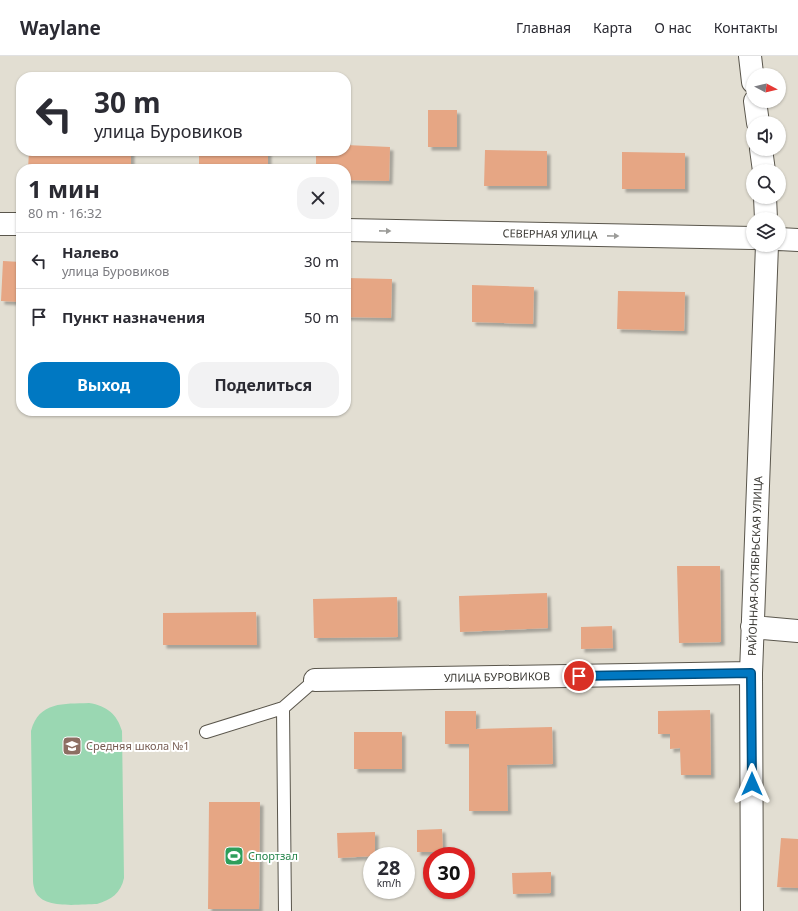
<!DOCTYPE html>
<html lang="ru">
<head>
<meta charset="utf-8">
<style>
  :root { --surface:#fff; --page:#f2f2f3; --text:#2b2b33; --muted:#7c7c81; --line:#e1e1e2; --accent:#0078c2 }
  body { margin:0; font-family:"Noto Sans",sans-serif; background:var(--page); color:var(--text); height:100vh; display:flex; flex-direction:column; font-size:15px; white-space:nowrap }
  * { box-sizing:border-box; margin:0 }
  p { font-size:13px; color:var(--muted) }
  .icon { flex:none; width:22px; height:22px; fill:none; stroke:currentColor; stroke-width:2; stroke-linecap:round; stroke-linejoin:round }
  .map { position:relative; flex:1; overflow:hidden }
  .sheet { position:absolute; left:16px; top:108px; width:335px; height:252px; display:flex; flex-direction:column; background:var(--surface); border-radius:16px; box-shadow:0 1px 3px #0004 }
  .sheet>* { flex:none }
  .hud { position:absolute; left:16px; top:16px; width:335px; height:84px; border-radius:16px; box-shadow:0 1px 3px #0004; background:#fff; color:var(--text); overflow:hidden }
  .needle { width:26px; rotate:97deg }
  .fabs { position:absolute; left:746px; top:12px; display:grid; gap:8px }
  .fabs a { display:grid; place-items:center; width:40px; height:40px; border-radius:50%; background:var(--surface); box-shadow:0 1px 3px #0004; font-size:20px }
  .speed { position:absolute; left:363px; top:791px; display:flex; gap:8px; font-size:20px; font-weight:700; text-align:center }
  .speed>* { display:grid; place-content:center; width:52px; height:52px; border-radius:50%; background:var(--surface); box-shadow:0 1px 3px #0004; line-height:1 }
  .speed small { font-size:10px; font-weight:400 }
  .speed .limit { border:6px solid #d22; background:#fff; color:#111 }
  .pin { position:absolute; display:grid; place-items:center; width:34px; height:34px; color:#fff; margin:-17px; border:2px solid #fff; border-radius:50%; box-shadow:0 1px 4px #0007 }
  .me { position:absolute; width:44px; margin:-22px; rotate:0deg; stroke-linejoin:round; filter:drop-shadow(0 0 3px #0008) }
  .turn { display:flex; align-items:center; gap:14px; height:84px; padding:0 12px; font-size:18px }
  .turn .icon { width:52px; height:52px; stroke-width:2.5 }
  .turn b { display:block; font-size:28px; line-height:34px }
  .round { display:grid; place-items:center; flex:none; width:42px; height:42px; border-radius:16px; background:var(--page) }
  .headline { display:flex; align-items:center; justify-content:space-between; height:68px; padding:0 12px }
  h1 { font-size:24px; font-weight:700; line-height:30px }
  .action { display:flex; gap:8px; margin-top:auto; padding:8px 12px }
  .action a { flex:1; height:46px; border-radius:16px; background:var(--accent); color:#fff; font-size:16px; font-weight:700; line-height:46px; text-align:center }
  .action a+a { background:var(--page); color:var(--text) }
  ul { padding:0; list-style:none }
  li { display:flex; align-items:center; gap:12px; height:56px; padding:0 12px; border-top:1px solid var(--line) }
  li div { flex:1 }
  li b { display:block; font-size:15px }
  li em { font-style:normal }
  header { display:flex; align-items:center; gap:24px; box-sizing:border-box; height:56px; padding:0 20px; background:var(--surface); border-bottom:1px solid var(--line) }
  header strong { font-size:19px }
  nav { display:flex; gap:22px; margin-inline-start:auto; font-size:14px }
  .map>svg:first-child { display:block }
</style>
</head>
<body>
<header>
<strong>Waylane</strong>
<nav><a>Главная</a><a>Карта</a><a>О нас</a><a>Контакты</a></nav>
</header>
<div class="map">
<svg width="798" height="855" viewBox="0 0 798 855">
  <defs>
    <filter id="shadow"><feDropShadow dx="3.5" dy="3.5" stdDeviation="1" flood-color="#0004"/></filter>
  </defs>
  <rect width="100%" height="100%" fill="#e2ded2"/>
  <!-- green -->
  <path fill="#9ad7b2" d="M89 647C107 650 117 658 122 675L124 822C121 837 111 844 97 848 80 848 43 854 35 835 34 832 33 828 33 825L31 675C39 645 64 648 89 647Z"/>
  <!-- building -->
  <path fill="#e6a684" filter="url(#shadow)" d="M428 54H457V91H428Z
    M346 89 390 91 389 125 346 124V113H316V95H346Z
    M485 94 547 95V130H484Z
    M29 95H131V113H28Z
    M199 95H268V113H199Z
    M622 96 685 97V133H622Z
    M3 205 21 206V246L1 245Z
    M346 222 392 223 391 262 346 261Z
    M472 229 534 231 533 268 472 266Z
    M618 235 685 236 684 275 617 273Z
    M677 510H720L721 586 679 587Z
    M547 537 548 572 460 576 459 540Z
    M397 541 398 581 314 582 313 543Z
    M256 556 257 589H163V557Z
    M612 570 613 592 581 593V571Z
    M710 654 711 719H681L680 692 670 693V678H658V655Z
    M445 655H476V673L552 671 553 708 507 709 508 755H469V688H445Z
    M354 676H402V713H354Z
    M209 746H260L259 853H208Z
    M442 773 443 796H417V774Z
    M375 776V800L338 802 337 777Z
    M781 782 798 783V832L777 831Z
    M551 816V837L513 838 512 817Z"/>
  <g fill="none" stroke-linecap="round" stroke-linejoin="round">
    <!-- lane casing -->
    <g stroke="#5a564c" stroke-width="14">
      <path id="lane" d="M283 652 315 624
        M206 676 283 652 285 855"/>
    </g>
    <!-- street casing -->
    <g stroke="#5a564c" stroke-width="24">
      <path id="street" d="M750 0 753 26
        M755 45 758 67
        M761 93 764 115
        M765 141 766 163
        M0 168H21
        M346 174 753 182
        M779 183 798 184
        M752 571 798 575
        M315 624 751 617
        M752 855 751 617 767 189"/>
    </g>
    <!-- lane -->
    <use href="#lane" stroke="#fff" stroke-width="12"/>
    <!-- street -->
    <use href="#street" stroke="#fff" stroke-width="22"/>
  </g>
  <!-- one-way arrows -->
  <defs><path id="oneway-solid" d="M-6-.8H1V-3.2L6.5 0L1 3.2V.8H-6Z"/></defs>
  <g fill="#9c9c99">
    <use href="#oneway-solid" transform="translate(385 175) rotate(1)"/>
    <use href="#oneway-solid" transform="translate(613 180) rotate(1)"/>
  </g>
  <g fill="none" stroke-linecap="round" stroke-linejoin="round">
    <!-- route casing -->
    <g stroke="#004e7e" stroke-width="10">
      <path id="route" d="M579 620 751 617 752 728"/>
    </g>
    <!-- route -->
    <use href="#route" stroke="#0078c2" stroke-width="7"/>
  </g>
  <!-- icons -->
  <defs>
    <g id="school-square" transform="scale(1)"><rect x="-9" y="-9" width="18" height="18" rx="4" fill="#8d6e63" stroke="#fff"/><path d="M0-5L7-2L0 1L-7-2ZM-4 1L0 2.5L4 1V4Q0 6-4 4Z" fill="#fff"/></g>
    <g id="stadium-square" transform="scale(1)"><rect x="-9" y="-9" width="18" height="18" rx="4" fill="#2e9e5b" stroke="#fff"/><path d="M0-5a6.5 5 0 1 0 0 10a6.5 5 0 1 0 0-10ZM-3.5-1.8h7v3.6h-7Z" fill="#fff"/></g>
  </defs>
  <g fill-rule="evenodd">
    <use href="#school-square" x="72" y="690"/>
    <use href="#stadium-square" x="234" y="800"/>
  </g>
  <g text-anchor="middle" stroke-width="4" stroke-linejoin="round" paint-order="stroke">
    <!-- street labels -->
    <g font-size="11" fill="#3a3833" stroke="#fff">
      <text transform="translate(550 178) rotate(1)" y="4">СЕВЕРНАЯ УЛИЦА</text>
      <text transform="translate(755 510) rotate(-88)" y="4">РАЙОННАЯ-ОКТЯБРЬСКАЯ УЛИЦА</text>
      <text transform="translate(497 621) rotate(-1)" y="4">УЛИЦА БУРОВИКОВ</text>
    </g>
    <!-- education labels -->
    <g font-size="11" fill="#785e54" stroke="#fff" text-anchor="start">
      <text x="86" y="694">Средняя школа №1</text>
    </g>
    <!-- leisure labels -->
    <g font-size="11" fill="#27864d" stroke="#fff" text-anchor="start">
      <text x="248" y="804">Спортзал</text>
    </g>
  </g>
</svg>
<div class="fabs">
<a><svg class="needle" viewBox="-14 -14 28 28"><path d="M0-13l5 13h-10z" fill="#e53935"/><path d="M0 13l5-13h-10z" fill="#7c7c81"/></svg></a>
<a><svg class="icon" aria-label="sound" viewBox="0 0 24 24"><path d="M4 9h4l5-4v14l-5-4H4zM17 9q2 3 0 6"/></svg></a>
<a><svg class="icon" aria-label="search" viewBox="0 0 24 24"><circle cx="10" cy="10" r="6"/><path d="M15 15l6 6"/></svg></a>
<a><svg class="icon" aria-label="layers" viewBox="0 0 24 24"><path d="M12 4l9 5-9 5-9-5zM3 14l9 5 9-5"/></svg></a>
</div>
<div class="speed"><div>28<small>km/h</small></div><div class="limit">30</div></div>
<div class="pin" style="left:579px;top:620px;background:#d93025"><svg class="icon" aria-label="arrive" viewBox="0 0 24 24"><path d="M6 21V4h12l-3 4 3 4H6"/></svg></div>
<svg class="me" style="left:752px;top:728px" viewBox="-20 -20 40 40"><path d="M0-17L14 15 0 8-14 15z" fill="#0078c2" stroke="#fff" stroke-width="4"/></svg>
<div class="hud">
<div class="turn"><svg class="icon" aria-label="left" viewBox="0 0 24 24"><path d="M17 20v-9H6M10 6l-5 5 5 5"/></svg><div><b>30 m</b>улица Буровиков</div></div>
</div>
<section class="sheet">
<div class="headline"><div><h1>1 мин</h1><p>80 m · 16:32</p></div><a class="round"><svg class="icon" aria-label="close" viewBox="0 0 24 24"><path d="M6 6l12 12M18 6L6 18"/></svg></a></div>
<ul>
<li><svg class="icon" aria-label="left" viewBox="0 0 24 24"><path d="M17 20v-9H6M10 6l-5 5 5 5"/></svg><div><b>Налево</b><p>улица Буровиков</p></div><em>30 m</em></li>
<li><svg class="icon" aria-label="arrive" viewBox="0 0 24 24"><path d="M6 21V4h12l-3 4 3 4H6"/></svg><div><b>Пункт назначения</b></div><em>50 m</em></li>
</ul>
<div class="action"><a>Выход</a><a>Поделиться</a></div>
</section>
</div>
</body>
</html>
